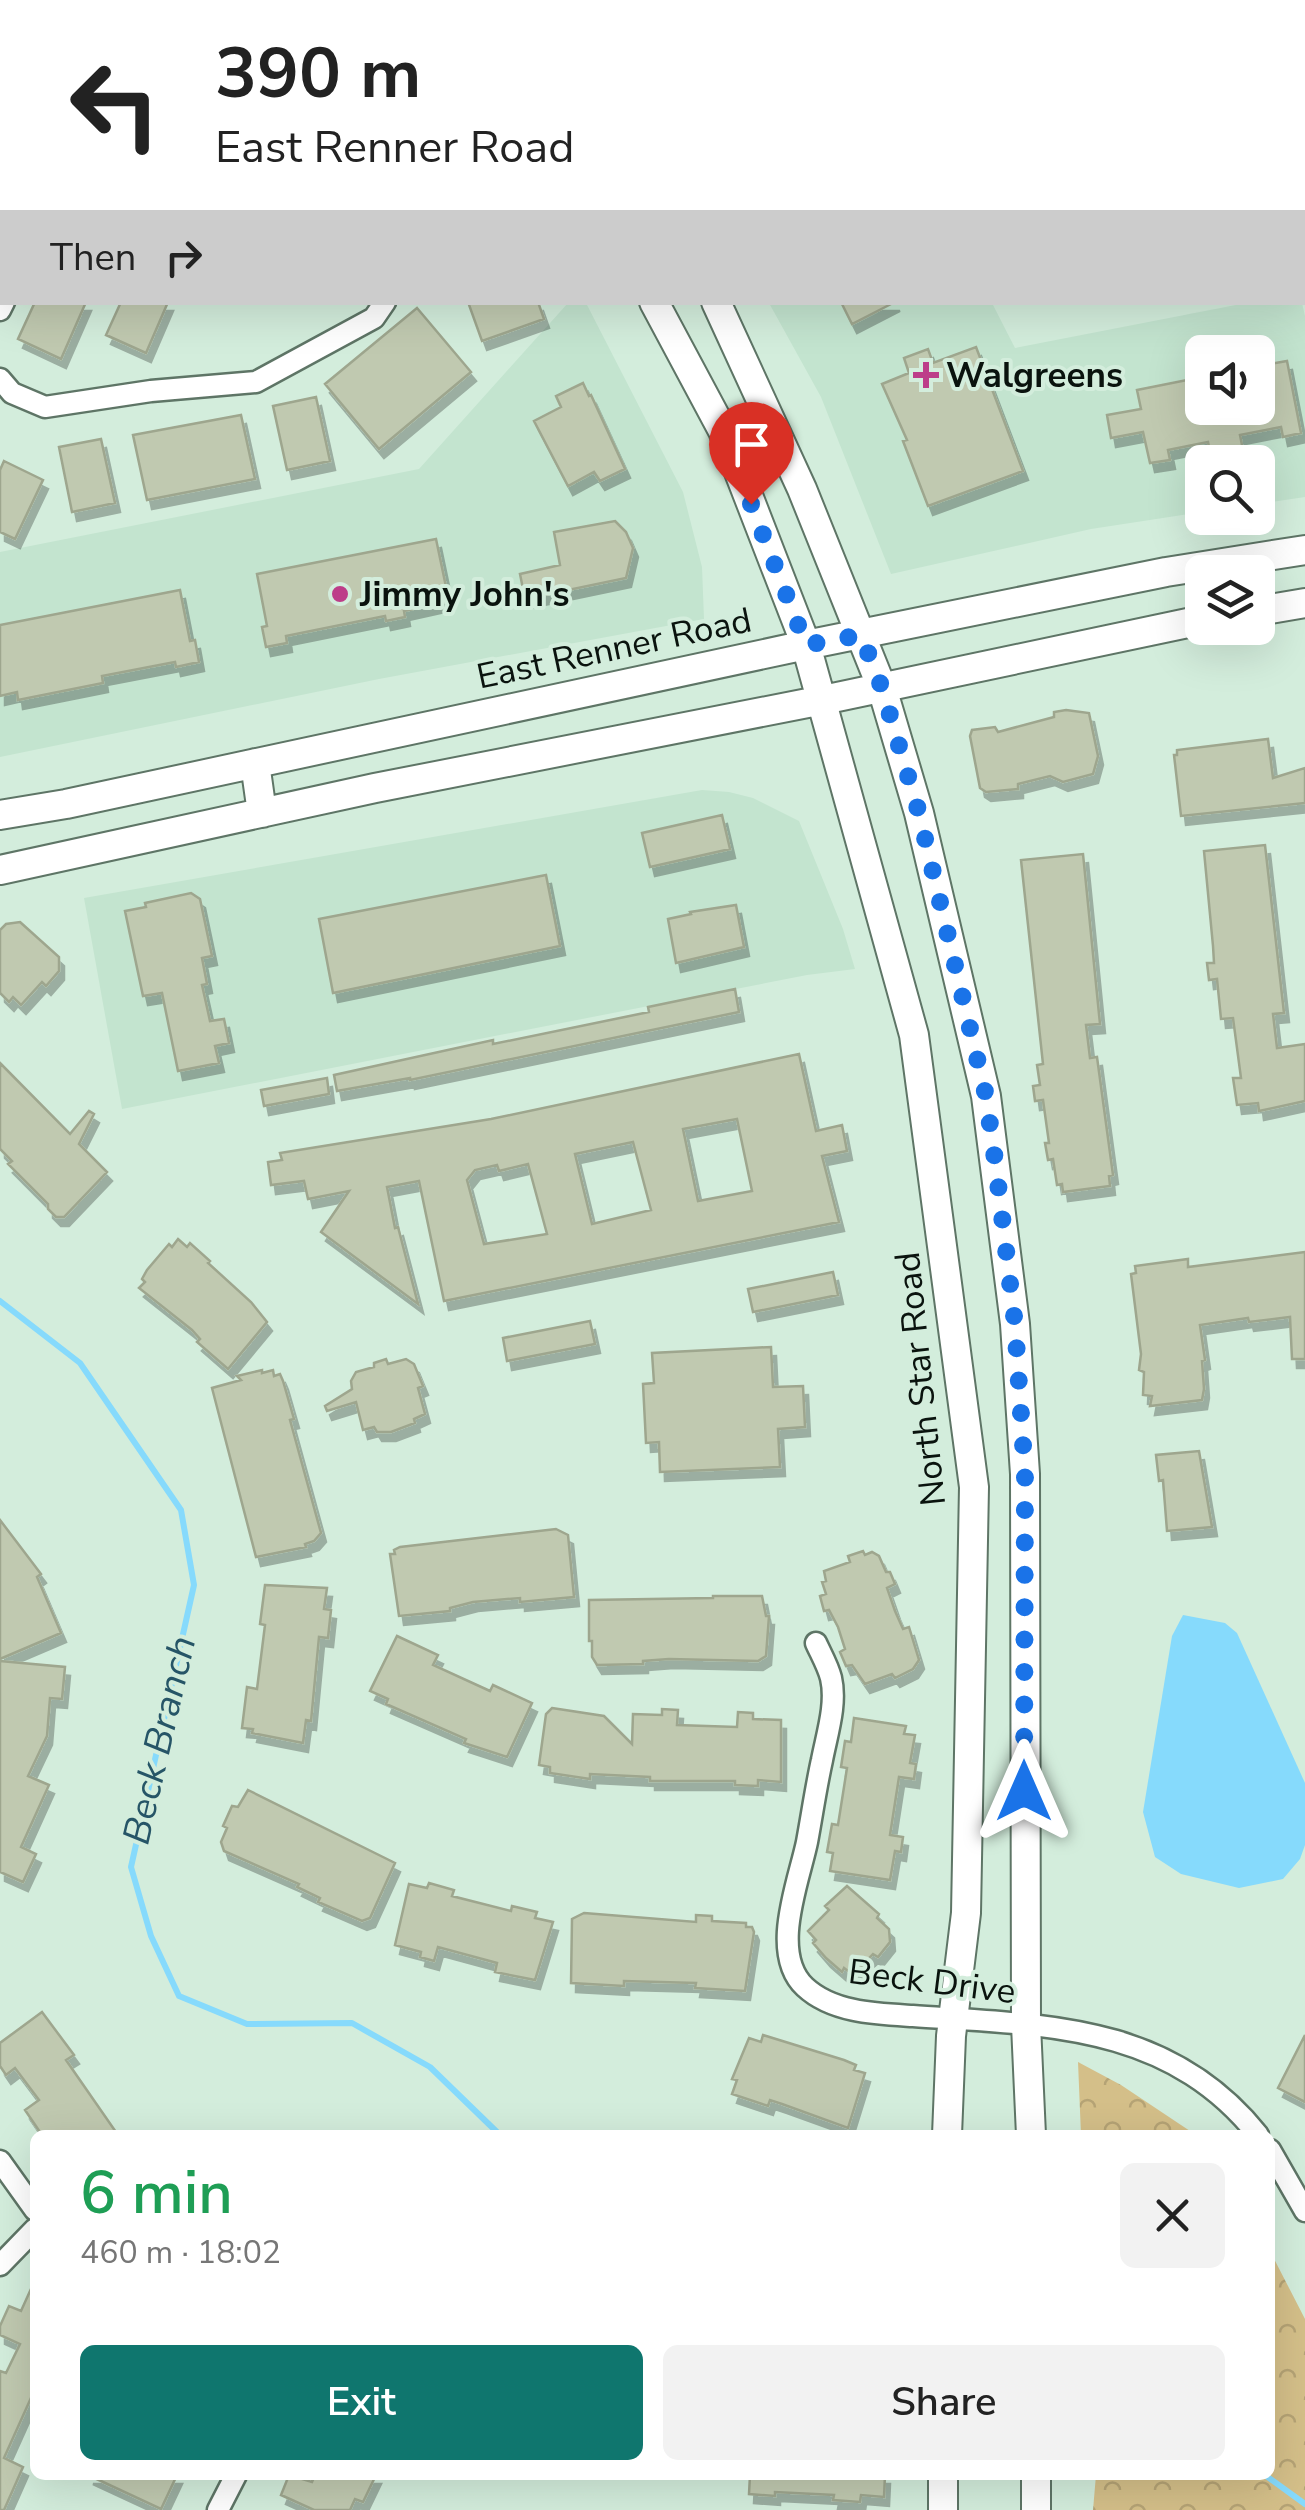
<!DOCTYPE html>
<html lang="en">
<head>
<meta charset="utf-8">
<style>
  :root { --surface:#fff; --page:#f2f2f2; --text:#222; --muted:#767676; --accent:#0f766e }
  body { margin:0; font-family:"Nunito Sans",sans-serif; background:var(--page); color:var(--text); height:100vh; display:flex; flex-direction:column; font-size:38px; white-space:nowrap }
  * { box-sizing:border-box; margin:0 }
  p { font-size:32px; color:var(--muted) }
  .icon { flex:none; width:55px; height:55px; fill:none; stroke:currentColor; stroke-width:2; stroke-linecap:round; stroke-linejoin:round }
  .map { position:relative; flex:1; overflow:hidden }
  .panel { position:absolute; left:30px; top:2130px; width:1245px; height:350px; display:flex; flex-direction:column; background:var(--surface); border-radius:15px; box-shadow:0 10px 40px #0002 }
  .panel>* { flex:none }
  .top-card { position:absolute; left:0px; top:0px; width:1305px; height:305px; box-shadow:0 10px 40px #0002; background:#fff; color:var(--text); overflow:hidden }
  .tools { position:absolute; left:1185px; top:335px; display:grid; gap:20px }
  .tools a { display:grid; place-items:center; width:90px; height:90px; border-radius:15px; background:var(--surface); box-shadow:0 10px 40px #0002; font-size:50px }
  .pin { position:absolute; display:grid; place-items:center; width:85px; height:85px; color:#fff; margin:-102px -42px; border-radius:50% 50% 50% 0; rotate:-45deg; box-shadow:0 0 10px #0007 }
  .pin .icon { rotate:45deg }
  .me { position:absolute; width:110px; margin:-55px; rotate:0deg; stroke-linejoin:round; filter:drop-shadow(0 0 8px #0008) }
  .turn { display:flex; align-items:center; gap:35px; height:210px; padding:0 50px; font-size:45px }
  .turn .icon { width:130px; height:130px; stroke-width:2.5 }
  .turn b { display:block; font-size:70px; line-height:85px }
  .then { display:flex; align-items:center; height:95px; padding:0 50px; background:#0003; gap:20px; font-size:38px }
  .round { display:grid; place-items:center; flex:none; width:105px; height:105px; border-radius:15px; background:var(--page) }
  .overview { display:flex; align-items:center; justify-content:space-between; height:170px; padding:0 50px }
  h1 { font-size:60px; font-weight:600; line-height:75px; color:#1e9e55 }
  .primary-button { display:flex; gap:20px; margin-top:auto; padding:20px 50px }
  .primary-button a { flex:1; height:115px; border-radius:15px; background:var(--accent); color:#fff; font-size:40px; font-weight:600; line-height:115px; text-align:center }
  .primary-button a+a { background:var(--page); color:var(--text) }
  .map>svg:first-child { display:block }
</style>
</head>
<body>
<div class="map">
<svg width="1305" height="2510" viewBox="0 0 1305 2510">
  <defs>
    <pattern id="park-crowns" width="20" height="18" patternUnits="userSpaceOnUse" patternTransform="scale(2.5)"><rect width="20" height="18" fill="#d4bf89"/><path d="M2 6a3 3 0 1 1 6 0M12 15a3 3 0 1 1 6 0" fill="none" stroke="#b5a375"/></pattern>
    <filter id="shadow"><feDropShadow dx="5" dy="9" stdDeviation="0" flood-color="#0004"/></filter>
  </defs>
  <rect width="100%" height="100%" fill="#d3eddc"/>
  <!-- built -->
  <path fill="#c3e4cf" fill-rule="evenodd" d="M568 303H586L683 492 702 567 704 619 379 679 0 757V552L419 469Z
    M769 303H992L1015 348 1246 303H1302L1305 316V497L1258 504V462H1202V512L1091 529 891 574 821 397ZM1202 352H1258V408H1202Z
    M702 790 729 792 753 798 799 821 843 929 855 969 807 975 122 1109 84 898Z"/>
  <!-- park -->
  <path fill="url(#park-crowns)" d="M1078 2062 1121 2085 1196 2135H1081Z
    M1270 2251 1305 2319V2510H1093L1096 2475H1270Z"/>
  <!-- water -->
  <path fill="#86dafc" d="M1183 1615 1225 1623 1237 1633 1305 1783V1845L1300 1859 1283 1879 1239 1888 1181 1874 1155 1857 1143 1812 1172 1636Z"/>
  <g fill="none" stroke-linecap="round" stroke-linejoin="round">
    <!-- stream -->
    <path stroke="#86dafc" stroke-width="6" d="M0 1301 80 1363 181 1510 194 1585 131 1867 151 1936 179 1996 247 2024 352 2023 430 2067 500 2135
      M1265 2475 1305 2504"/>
  </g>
  <!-- building -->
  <path fill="#c0c9b0" stroke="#9ea68e" stroke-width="2.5" fill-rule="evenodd" filter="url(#shadow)" d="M35 302H86L61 359 18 339Z
    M121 302H168L146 353 106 335Z
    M468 302H538L544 319 482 341Z
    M841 302H895L852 324Z
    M417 308 471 372 379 449 325 384Z
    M976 347 1023 471 928 506 903 441 907 440 882 384 909 373 904 358 928 349 933 363Z
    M1287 361 1301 433 1283 437 1281 427 1240 435 1242 445 1210 452 1208 442 1168 450 1170 460 1150 463 1143 432 1111 438 1107 415 1141 409 1137 390 1202 377V408H1258V366Z
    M583 383 589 396 591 395 625 469 600 481 594 472 568 486 534 421 561 407 556 396Z
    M316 397 330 461 287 470 273 406Z
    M241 415 255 479 147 500 133 435Z
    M101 439 115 503 72 512 59 447Z
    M4 461 43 480 15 539 0 532V470Z
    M615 521 626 532 633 548 626 578 525 599 520 574 560 565 554 532Z
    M436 539 449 601 404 611 405 617 386 621 385 616 286 636 287 643 266 647 262 627 267 626 257 574Z
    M180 590 190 641 195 640 199 662 176 667 175 662 102 676 103 683 18 700 17 692 0 696V625Z
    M1066 710 1089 713 1098 756 1093 774 1063 782 1050 776 1018 784V789L986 792 980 788 970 736 972 730 995 727 998 732 1054 717V712Z
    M1268 739 1273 778 1305 768V803L1181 816 1174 755H1177V750Z
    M722 815 730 849 650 867 642 833Z
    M1265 845 1284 1013 1273 1014 1277 1048 1305 1044V1101L1259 1111 1258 1103 1237 1105 1233 1078H1241L1233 1018 1221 1019 1217 979 1209 980 1207 963H1214L1213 946 1204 851Z
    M1083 854 1100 1024 1086 1025 1090 1058 1097 1057 1113 1175 1109 1176 1110 1186 1063 1192 1062 1184 1057 1185 1053 1159 1048 1160 1045 1143H1049L1043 1100 1035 1101 1033 1086 1040 1085 1037 1065 1043 1064 1021 860Z
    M546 875 560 946 333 993 319 919Z
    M191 893 200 899 212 956 202 958 207 984 202 985 210 1021 224 1019 229 1043 215 1046 219 1063 178 1071 162 993 143 996 125 911 146 907 145 903Z
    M736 905 744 947 676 963 668 919 691 914 690 912Z
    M20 922 59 957V971L46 986 42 982 21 1005 13 997 9 1002 0 993V930L6 924Z
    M735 989 739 1012 410 1080V1078L337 1091 334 1075 493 1040V1044L649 1012 648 1007Z
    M799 1054 816 1131 842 1125 847 1151 822 1156 839 1222 444 1301 419 1181 387 1187 395 1228 398 1227 418 1304 321 1232 349 1191 308 1199 304 1181 271 1185 268 1162 282 1160 280 1153 491 1119ZM737 1119 752 1191 698 1201 683 1129ZM633 1142 651 1210 592 1224 575 1154ZM528 1164 547 1234 484 1244 467 1180 475 1170 497 1165 499 1171Z
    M0 1063 70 1134 89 1111 94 1114 79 1144 107 1172 64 1217H56L48 1209V1204L8 1164 12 1161 0 1149Z
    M327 1078 329 1094 264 1106 261 1090Z
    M178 1239 187 1247 190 1243 210 1261 208 1263 251 1302 267 1322 228 1369 197 1342 200 1339 192 1330 139 1288 145 1282 142 1279 147 1270 169 1244 172 1247Z
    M1305 1252V1359H1292L1290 1317 1249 1322 1248 1318 1200 1325 1205 1360 1202 1361 1204 1389 1202 1400 1150 1406 1152 1396 1143 1395 1144 1372 1139 1370 1141 1354 1131 1274 1136 1273 1135 1266 1188 1259V1267Z
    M833 1272 838 1295 753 1312 748 1289Z
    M590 1321 595 1344 507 1361 503 1338Z
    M771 1347 773 1387 803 1386 805 1427 778 1429 780 1467 660 1472 659 1442 646 1443 643 1384 654 1383 652 1353Z
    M386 1359 388 1364 406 1359 414 1364 423 1386 418 1388 425 1414 414 1419 415 1423 391 1432H377L374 1427 363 1430 356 1402 327 1411 325 1406 352 1389 351 1381 356 1372 374 1367V1363Z
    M262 1370V1373L273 1370 274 1376 280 1374 283 1381 294 1419 290 1420 321 1533 314 1541 305 1544 306 1547 256 1557 212 1388 241 1380 237 1376Z
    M1199 1451 1212 1527 1167 1531 1163 1480 1159 1481 1156 1455Z
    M0 1520 41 1574 37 1577 61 1633 0 1659Z
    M556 1529 568 1535 574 1597 520 1602V1598L473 1602 450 1608V1611L399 1616 390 1554H395L394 1550 400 1547Z
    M863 1551 865 1555 872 1552 879 1556 886 1572H890L895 1584 887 1588 895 1611 903 1629 909 1627 919 1660 913 1669 895 1678 892 1674 865 1684 852 1665 846 1666 840 1652 845 1649 838 1627 829 1610 824 1611 820 1596 826 1594 822 1582 826 1581 824 1571 850 1562 848 1556Z
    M265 1585 327 1588 324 1609 331 1610 328 1638 319 1637 311 1721 306 1720 303 1743 252 1733 253 1729 242 1728 247 1687 257 1689 265 1625 260 1624Z
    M713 1596H762L766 1616H769L766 1656 758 1661 669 1659 643 1661V1664L597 1665 592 1657V1641H589V1600L713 1598Z
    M397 1636 438 1655 433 1665 490 1691 493 1685 532 1703 507 1757 464 1743 466 1739 386 1704 388 1699 370 1691Z
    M0 1661 65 1667 62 1699 50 1698 47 1736 28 1776 49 1785 21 1847 36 1854 23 1882 0 1872Z
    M552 1708 604 1716 632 1744 633 1714 662 1715V1709L678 1710 677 1725 737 1727 738 1712 753 1713V1719L781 1720V1782L758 1780V1786L735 1785V1781H650V1777L590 1774V1779L550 1773V1767L539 1765 546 1714Z
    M854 1718 906 1726 904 1734 915 1735 910 1763 916 1764 914 1779 899 1777 890 1835 903 1837 901 1852 895 1851 890 1880 830 1871 833 1853 827 1852 832 1824 838 1825 847 1768 841 1767 845 1741 851 1742Z
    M248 1790 395 1863 370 1918 362 1921 318 1902 320 1898 297 1887 299 1884 224 1851 221 1842 227 1828 223 1826 232 1806 238 1807Z
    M429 1883 454 1890 452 1896 511 1911 512 1906 537 1912 535 1918 553 1922 535 1980 495 1972 497 1963 438 1947 434 1961 420 1957 421 1952 395 1945 409 1884 427 1888Z
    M847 1886 879 1914 877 1918 889 1929 890 1942 878 1957 873 1954 853 1975 844 1968 842 1972 826 1958 813 1943 816 1940 808 1931 829 1910 825 1906Z
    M584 1913 696 1922V1915L712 1916V1921L746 1923V1927H752L754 1932 745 1991 695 1988 696 1983 624 1981V1986L571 1983 572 1919Z
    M42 2012 74 2055 66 2060 118 2135H42L25 2110 39 2100 15 2068 6 2075 0 2066V2043Z
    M763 2035 844 2060 856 2065 854 2070 865 2073 848 2128 782 2104 770 2100 768 2106 732 2094 737 2080 732 2079 749 2038 761 2042Z
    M1305 2035V2102L1278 2088Z
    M35 2280V2389L4 2458 23 2467 4 2510H0V2371L6 2373 20 2344 0 2335V2326L9 2306 21 2311Z
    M88 2475H177L161 2509Z
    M289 2475 312 2482 315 2475H376L363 2502 355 2499 350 2510H314L281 2495Z
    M750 2475H885L884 2497 861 2495 860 2502 833 2500 834 2495 775 2492V2496L749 2494Z"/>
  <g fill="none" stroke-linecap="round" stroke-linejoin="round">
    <!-- street casing -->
    <g stroke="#5e7566" stroke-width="25">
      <path id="street" d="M1038 0 1045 2
        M417 2 424 0
        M1302 95 1305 96
        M0 310 4 302
        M0 379 12 393 45 407 151 391 256 382 374 318 385 302
        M816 1643C821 1654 828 1666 831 1678 837 1704 827 1734 822 1760 816 1787 812 1815 807 1842 799 1881 769 1953 805 1987 833 2013 878 2014 913 2016 1043 2025 1169 2023 1258 2135
        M1270 2150 1305 2211
        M0 2161 35 2210
        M0 2265 35 2229
        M218 2510 236 2475"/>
    </g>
    <!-- secondary casing -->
    <g stroke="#5e7566" stroke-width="32">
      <path id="secondary" d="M448 0 450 2
        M521 0 523 2
        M654 302 723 431 806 645 914 1035 974 1487 966 1913 951 2036 947 2135
        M716 302 802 489 882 688 919 813 986 1096 1015 1324 1025 1474 1026 2025 1031 2135
        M1258 611 1305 603
        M255 763 262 813
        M0 815 66 804 806 645 1166 572 1305 550
        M0 870 375 788 823 700 1202 620
        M943 2475V2510
        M1036 2475V2510"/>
    </g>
    <!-- street -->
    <use href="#street" stroke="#fff" stroke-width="20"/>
    <!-- secondary -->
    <use href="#secondary" stroke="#fff" stroke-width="28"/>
  </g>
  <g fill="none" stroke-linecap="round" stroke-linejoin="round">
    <!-- route -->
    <path stroke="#1a73e8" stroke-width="18" stroke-dasharray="0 32.4" d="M751 504 806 645 861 635 882 688 919 813 986 1096 996 1167 1015 1324 1025 1474 1024 1791"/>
  </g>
  <!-- markers -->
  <g fill="#bd3d89" stroke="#d3eddc" stroke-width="4">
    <path d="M921 360h10v10h10v10h-10v10h-10v-10h-10v-10h10z"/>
    <circle cx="340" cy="594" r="10"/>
  </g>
  <g text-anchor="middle" stroke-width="8" stroke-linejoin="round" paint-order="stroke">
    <!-- poi labels -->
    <g font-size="35" font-weight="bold" fill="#0a130e" stroke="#d3eddc" text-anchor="start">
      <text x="946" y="387">Walgreens</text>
      <text x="360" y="606">Jimmy John's</text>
    </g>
    <!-- street labels -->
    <g font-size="35" fill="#0a130e" stroke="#d3eddc">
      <text transform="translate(614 648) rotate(-12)" y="12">East Renner Road</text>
      <text transform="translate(920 1379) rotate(-96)" y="12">North Star Road</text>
      <text transform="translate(932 1981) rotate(7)" y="12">Beck Drive</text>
    </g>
    <!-- water labels -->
    <g font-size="38" font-style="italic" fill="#265567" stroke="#d3eddc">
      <text transform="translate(159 1740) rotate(-77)" y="13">Beck Branch</text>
    </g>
  </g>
</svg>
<div class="tools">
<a><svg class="icon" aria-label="sound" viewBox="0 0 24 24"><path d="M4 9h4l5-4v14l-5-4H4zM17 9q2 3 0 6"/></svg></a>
<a><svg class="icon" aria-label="search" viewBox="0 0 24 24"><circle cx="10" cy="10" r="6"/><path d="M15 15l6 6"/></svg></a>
<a><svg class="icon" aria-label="layers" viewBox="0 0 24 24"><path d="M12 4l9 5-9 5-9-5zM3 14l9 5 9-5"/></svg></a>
</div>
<div class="pin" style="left:751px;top:504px;background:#d93025"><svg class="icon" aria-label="arrive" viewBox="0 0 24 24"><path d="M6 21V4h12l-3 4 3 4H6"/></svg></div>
<svg class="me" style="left:1024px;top:1791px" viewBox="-20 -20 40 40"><path d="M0-17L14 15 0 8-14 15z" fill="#1a73e8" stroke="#fff" stroke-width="4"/></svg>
<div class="top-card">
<div class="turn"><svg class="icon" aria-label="left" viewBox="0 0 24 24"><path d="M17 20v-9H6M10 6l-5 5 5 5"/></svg><div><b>390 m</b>East Renner Road</div></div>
<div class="then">Then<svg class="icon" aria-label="right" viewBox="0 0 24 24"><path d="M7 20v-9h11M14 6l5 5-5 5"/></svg></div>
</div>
<section class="panel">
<div class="overview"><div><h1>6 min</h1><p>460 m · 18:02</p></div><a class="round"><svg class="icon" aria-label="close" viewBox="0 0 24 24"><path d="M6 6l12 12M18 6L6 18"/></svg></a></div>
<div class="primary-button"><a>Exit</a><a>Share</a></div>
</section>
</div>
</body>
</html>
